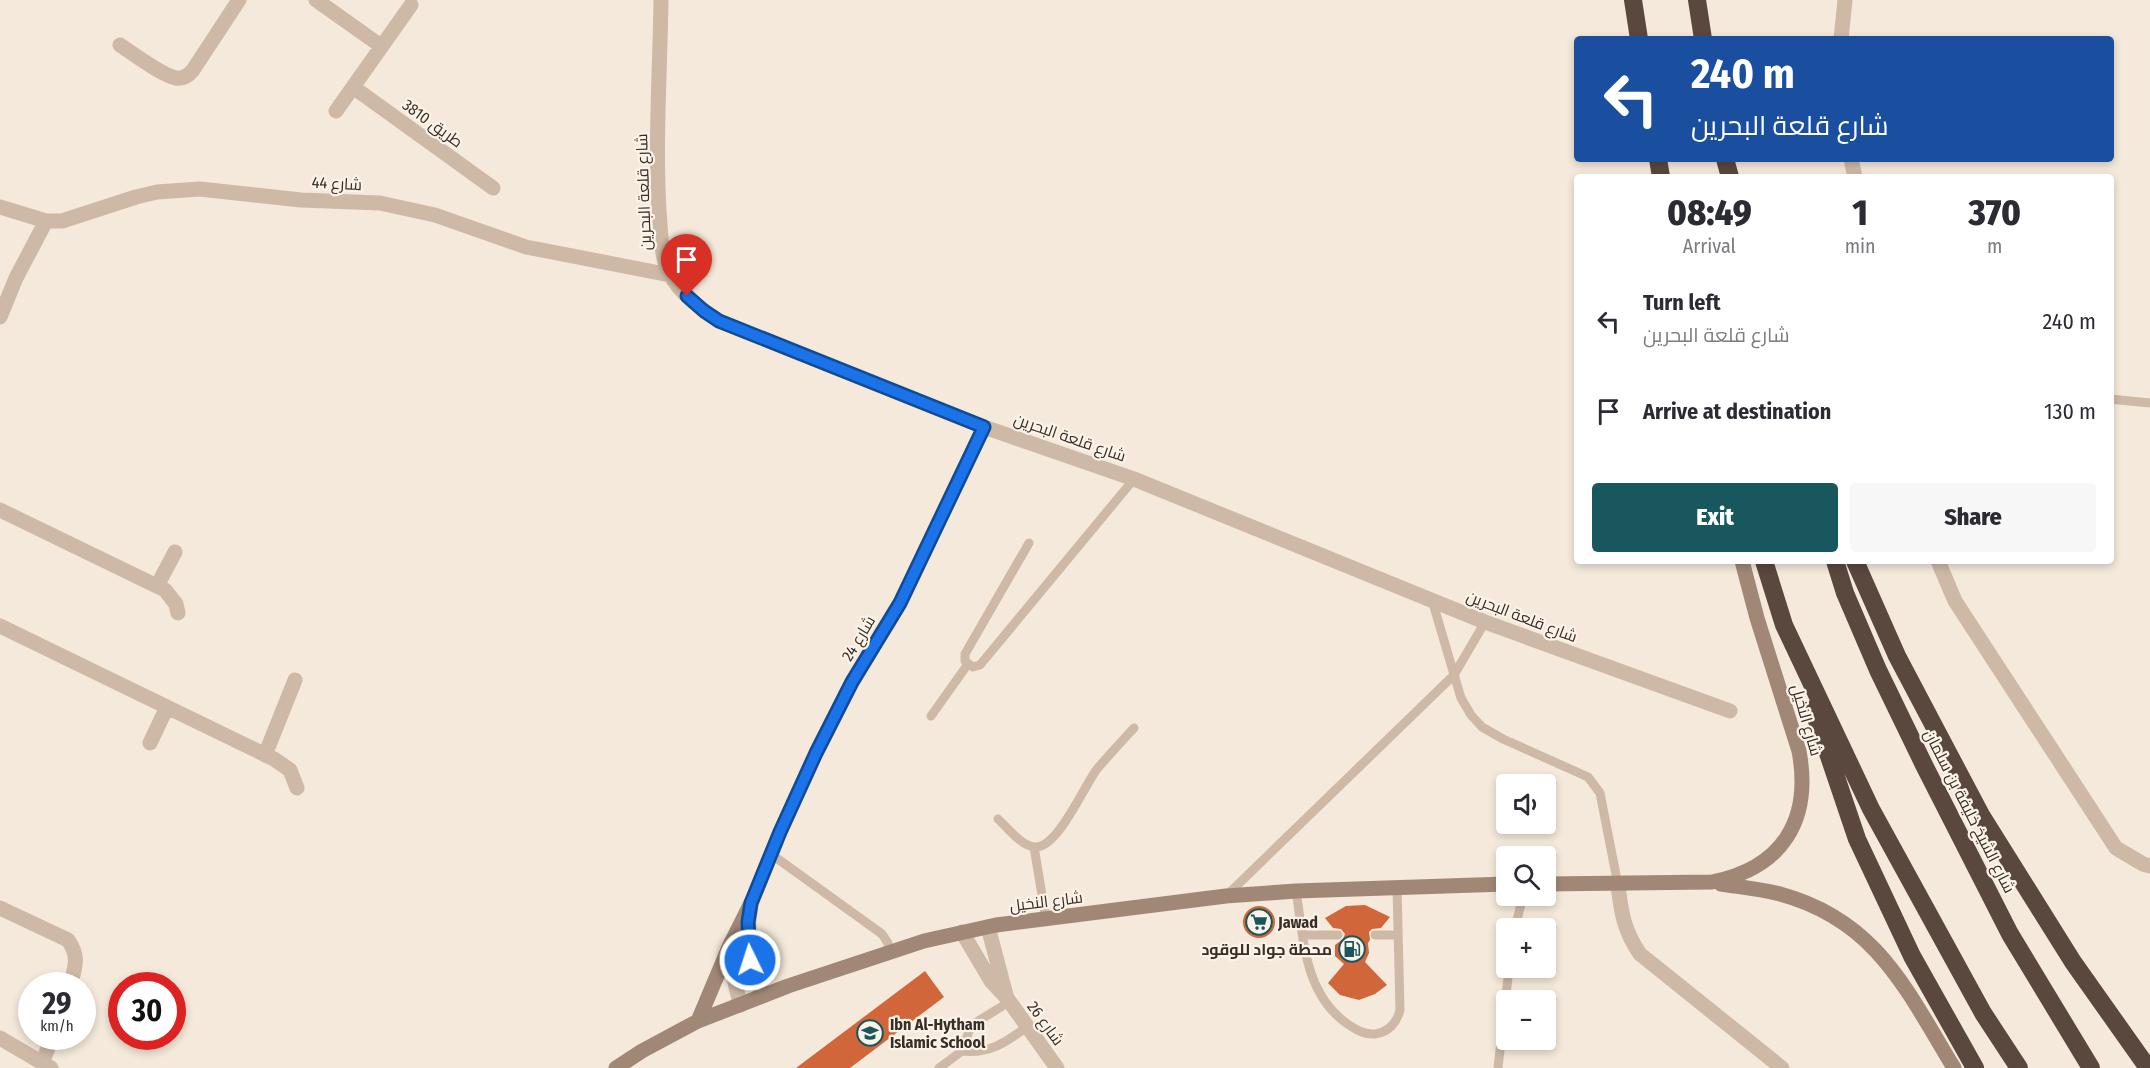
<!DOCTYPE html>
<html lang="en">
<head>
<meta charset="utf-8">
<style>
  :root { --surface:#fff; --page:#f7f7f7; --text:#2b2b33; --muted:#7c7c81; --accent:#18575e }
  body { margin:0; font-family:"Fira Sans Condensed",Cairo,sans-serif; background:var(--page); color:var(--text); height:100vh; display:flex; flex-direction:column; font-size:22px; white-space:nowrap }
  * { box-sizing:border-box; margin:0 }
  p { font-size:20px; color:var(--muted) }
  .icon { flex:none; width:33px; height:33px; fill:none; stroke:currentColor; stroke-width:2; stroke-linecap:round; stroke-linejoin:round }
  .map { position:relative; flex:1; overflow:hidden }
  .side { position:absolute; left:1574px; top:174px; width:540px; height:390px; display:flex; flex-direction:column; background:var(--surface); border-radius:6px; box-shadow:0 3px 9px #0003 }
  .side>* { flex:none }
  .hud { position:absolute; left:1574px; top:36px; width:540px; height:126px; border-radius:6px; box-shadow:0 3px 9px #0003; background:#1a4fa0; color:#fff; overflow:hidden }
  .buttons { position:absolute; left:1496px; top:774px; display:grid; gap:12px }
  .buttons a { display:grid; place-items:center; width:60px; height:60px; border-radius:6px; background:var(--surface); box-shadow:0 3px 9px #0003; font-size:30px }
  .speed { position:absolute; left:18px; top:972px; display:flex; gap:12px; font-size:30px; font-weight:700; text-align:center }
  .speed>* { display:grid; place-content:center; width:78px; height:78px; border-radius:50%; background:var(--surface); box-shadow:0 3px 9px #0003; line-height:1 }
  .speed small { font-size:15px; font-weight:400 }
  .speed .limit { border:9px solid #d22; background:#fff; color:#111 }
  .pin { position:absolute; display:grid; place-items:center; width:51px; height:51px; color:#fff; margin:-62px -26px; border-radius:50% 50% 50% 0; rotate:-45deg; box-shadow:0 0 6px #0007 }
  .pin .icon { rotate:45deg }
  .me { position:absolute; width:66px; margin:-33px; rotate:356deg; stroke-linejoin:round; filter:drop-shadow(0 0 4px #0008) }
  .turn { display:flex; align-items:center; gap:21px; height:126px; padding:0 18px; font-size:27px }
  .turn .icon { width:78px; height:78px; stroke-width:2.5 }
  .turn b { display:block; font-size:42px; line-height:51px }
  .eta { display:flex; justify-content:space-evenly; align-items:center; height:102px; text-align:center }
  .eta b { font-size:36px; font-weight:800; line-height:42px }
  .cta { display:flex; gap:12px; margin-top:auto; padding:12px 18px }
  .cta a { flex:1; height:69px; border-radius:6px; background:var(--accent); color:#fff; font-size:24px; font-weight:800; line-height:69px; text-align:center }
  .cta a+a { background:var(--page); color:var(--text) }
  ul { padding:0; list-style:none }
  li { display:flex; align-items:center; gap:18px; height:90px; padding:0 18px }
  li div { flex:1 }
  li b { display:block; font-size:22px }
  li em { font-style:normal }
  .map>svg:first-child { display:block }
</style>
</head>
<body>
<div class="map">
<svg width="2150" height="1068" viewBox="0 0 2150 1068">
  <rect width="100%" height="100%" fill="#f4e9da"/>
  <!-- building -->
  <path fill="#d1663b" d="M1365 905 1390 917 1381 928 1372 929 1369 932 1370 940 1368 943 1369 953 1365 962 1387 985 1375 994 1359 1000 1340 995 1328 983 1344 964 1335 956V945L1343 939 1345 934 1341 929 1333 928 1325 918 1346 906Z
    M1243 922a16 16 0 1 1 32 0a16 16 0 1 1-32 0Z
    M925 971 944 997 850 1068H796Z"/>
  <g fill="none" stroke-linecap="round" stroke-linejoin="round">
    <!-- lane -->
    <path stroke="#cdb9a5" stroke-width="9" d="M2110 399 2150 403
      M1029 543 965 654V661L973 667 980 665 1134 479
      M1432 600 1461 698 1471 715 1482 727 1503 739 1588 777 1600 793 1618 885
      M931 716 968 664
      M998 819C1008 828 1021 846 1035 847 1058 848 1084 786 1097 769 1109 755 1122 741 1134 728
      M1034 847 1046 919
      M771 854 882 934 888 943 889 953
      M1296 891C1304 940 1304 995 1349 1025 1357 1030 1365 1035 1375 1034 1389 1032 1397 1022 1400 1010L1397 887
      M1226 896 1454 675 1485 622
      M1515 928 1523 896
      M1303 935H1338
      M1375 935H1398
      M962 1051C990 1054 1006 1042 1027 1027
      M939 1068 962 1051 969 1031 975 1023 1009 1002
      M1498 1068 1509 968"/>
    <!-- street -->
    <path stroke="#cdb9a5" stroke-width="15" d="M316 0 381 46
      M661 0C660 70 655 141 659 211 661 231 660 256 670 274 680 294 701 309 719 321L984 427 1134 479 1485 622 1730 711
      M1841 39 1845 0
      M120 45C132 53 163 76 176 78 183 79 189 75 193 70L239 0
      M353 87 493 188
      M336 111 411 5
      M1851 159 1855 177
      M0 207 46 221H62L136 197 157 192 200 189 301 200 380 203 435 215 526 247 670 275
      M0 317 16 278 46 221
      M0 510 165 590 176 604 178 613
      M1938 561 1955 601 2116 848 2143 864 2150 866
      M157 586 175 552
      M0 626 274 759 290 770 297 788
      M150 743 167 707
      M265 755 295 680
      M1618 885C1621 912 1624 931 1640 954L1782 1068
      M751 906C745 939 749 966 763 996
      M0 908 68 940C80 957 75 967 70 986
      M747 914 780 832 816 753 852 682 900 603 984 427
      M988 927 1006 995
      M962 932 991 981 1007 998 1057 1068
      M739 937C730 961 733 981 741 1005
      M0 1038 51 1068
      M42 1063 53 1036"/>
    <!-- secondary -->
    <path stroke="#a18876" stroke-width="15" d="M1545 884 1712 882C1782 868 1812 821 1799 751L1757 618 1742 561
      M1721 884C1740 887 1761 889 1780 894 1876 920 1906 989 1954 1068
      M698 1021 730 945 751 903
      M616 1068 642 1051 698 1021 788 986 924 941 996 925 1226 896 1296 891 1506 884"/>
    <!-- highway -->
    <path stroke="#5a473d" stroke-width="18" d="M1633 0 1639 39
      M1697 0 1703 39
      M1658 159 1661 177
      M1725 159 1730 177
      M1764 561 1784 625 1871 809 1983 1013 2019 1068
      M1835 561 1845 593 1878 670 1924 765 2010 934 2091 1068
      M1855 561 1897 656 1981 815 2073 962 2148 1068
      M1813 709 1857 839 1912 956 1975 1068"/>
  </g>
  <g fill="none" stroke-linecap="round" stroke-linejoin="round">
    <!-- route casing -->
    <g stroke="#114b97" stroke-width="15">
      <path id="route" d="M687 296 704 311 719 321 984 427 900 603 852 682 816 753 780 832 751 903 748 922 750 960"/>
    </g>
    <!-- route -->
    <use href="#route" stroke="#1a73e8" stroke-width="10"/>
  </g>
  <!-- icons -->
  <defs>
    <g id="supermarket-ring" transform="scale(1.35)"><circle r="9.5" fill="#fbf3e7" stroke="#18575e" stroke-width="1.5"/><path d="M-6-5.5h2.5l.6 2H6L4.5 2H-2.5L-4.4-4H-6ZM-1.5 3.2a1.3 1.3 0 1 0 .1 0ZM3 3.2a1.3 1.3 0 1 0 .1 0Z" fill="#18575e"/></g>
    <g id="fuel-ring" transform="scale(1.35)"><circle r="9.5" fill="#fbf3e7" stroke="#18575e" stroke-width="1.5"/><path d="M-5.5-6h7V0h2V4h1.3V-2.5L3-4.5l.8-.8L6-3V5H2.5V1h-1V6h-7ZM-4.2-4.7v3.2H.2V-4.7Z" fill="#18575e"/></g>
    <g id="school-ring" transform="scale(1.35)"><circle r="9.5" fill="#fbf3e7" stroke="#18575e" stroke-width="1.5"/><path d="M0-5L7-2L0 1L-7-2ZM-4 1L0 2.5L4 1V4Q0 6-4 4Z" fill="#18575e"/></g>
  </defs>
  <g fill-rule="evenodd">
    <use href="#supermarket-ring" x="1259" y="922"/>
    <use href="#fuel-ring" x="1352" y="949"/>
    <use href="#school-ring" x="870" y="1033"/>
  </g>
  <g text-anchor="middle" stroke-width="4.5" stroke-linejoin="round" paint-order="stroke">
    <!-- street labels -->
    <g font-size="16" fill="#392d27" stroke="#fbf3e7">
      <text transform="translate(433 123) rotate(36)" y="6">طريق 3810</text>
      <text transform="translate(337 183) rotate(3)" y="6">شارع 44</text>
      <text transform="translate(643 192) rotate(-92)" y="6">شارع قلعة البحرين</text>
      <text transform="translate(1070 437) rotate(19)" y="6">شارع قلعة البحرين</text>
      <text transform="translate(1522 616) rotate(21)" y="6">شارع قلعة البحرين</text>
      <text transform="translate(858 638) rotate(-59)" y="6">شارع 24</text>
      <text transform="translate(1807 720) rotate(74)" y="6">شارع النخيل</text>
      <text transform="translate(1970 811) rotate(63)" y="6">شارع الشيخ خليفة بن سلمان</text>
      <text transform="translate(1046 901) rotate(-7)" y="6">شارع النخيل</text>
      <text transform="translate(1046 1023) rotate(54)" y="6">شارع 26</text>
    </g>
    <!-- poi labels -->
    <g font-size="16" font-weight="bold" fill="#392d27" stroke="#fbf3e7" text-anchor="start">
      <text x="1278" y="928">Jawad</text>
      <text x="1332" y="955" text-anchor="end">محطة جواد للوقود</text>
      <text x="890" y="1030">Ibn Al-Hytham<tspan x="890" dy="18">Islamic School</tspan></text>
    </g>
  </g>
</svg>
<div class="buttons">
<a><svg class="icon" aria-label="sound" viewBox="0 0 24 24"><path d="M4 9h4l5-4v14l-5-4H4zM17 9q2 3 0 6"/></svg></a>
<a><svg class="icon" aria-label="search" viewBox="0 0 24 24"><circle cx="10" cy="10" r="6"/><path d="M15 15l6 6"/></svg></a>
<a>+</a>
<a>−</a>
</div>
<div class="speed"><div>29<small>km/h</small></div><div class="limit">30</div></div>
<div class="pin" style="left:687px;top:296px;background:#d93025"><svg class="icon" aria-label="arrive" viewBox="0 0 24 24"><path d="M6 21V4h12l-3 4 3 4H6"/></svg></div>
<svg class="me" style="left:750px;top:960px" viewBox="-20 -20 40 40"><circle r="17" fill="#1a73e8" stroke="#fff" stroke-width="3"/><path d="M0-11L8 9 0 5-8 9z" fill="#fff"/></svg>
<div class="hud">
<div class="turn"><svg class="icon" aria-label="left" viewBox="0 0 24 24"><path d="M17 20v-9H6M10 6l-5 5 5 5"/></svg><div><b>240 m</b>شارع قلعة البحرين</div></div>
</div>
<section class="side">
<div class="eta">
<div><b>08:49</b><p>Arrival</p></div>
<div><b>1</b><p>min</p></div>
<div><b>370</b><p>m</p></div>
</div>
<ul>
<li><svg class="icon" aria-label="left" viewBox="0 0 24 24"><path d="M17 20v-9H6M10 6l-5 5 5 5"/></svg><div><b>Turn left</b><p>شارع قلعة البحرين</p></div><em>240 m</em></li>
<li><svg class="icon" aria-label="arrive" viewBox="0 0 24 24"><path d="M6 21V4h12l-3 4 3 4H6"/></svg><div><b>Arrive at destination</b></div><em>130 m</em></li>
</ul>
<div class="cta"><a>Exit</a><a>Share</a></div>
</section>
</div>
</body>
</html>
